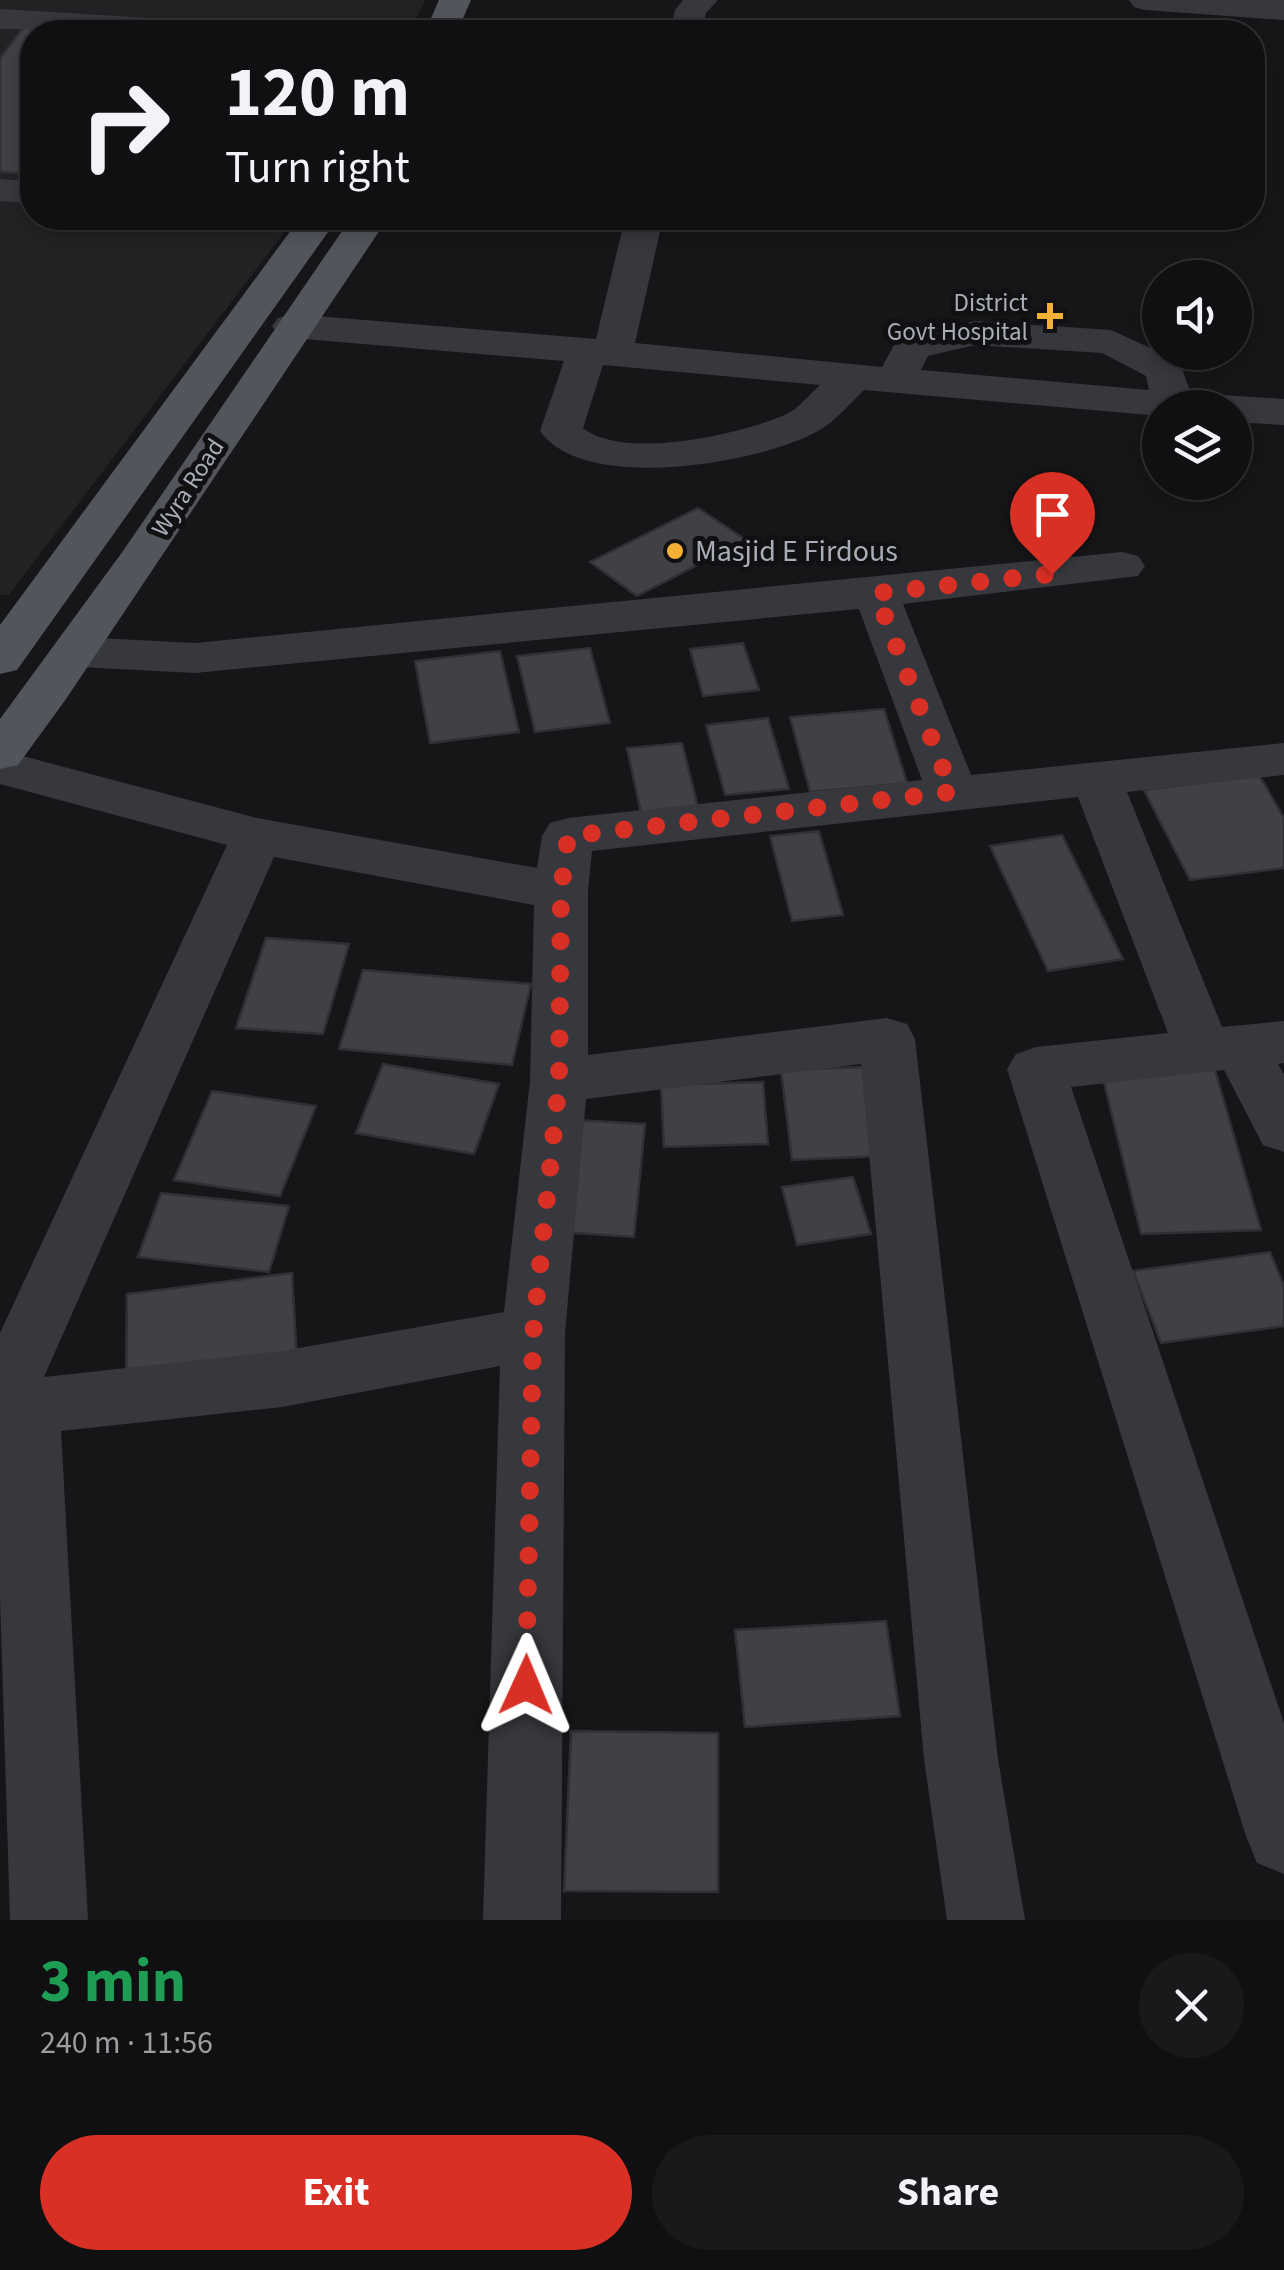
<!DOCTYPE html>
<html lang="en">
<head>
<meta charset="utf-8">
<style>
  :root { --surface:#101012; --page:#19191b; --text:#f1f3f6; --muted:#9c9d9f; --line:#303032; --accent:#d93025 }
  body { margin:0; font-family:"Source Sans 3",sans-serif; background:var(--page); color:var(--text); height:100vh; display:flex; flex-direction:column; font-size:38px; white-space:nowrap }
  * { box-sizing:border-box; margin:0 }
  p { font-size:32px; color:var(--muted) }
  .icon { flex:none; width:55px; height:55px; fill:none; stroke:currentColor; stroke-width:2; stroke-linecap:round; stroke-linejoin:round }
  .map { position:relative; height:1920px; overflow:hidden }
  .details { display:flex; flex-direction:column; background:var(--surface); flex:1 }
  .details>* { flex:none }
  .banner { position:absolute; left:20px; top:20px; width:1245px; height:210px; border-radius:40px; box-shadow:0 5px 15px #0003,0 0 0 2px var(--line); background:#101012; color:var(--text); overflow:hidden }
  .fabs { position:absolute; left:1142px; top:260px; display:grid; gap:20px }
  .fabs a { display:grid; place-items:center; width:110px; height:110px; border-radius:50%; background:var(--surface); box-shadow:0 5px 15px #0003,0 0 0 2px var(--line); font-size:50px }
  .pin { position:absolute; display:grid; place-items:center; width:85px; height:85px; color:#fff; margin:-102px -42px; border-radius:50% 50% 50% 0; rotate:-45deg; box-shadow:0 0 10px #0007 }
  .pin .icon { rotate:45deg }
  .me { position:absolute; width:110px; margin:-55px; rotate:1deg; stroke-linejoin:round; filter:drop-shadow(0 0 8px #0008) }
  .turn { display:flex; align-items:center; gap:35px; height:210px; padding:0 40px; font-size:45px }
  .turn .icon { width:130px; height:130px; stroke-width:2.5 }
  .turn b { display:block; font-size:70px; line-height:85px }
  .round { display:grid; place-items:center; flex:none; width:105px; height:105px; border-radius:52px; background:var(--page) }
  .head { display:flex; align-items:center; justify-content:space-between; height:170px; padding:0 40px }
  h1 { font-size:60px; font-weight:700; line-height:75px; color:#1e9e55 }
  .action { display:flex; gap:20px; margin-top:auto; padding:20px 40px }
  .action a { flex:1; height:115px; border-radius:60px; background:var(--accent); color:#fff; font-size:40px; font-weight:700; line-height:115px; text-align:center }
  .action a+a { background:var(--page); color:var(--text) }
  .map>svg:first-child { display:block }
</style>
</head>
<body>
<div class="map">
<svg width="1284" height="1920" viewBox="0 0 1284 1920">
  <rect width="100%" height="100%" fill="#161618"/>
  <!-- built -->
  <path fill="#222225" d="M0 0H425L410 32H32V218H295L9 595H0Z"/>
  <!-- building -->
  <path fill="#404145" stroke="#303034" stroke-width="2.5" d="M25 25 156 32H32V174L0 172V58Z
    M698 508 746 540 637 596 590 562Z
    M743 643 759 690 703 696 690 649Z
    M590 648 610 723 535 732 517 656Z
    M500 651 519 732 430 743 415 661Z
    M884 709 907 783 810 792 790 717Z
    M768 718 789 789 725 795 706 725Z
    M682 743 698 807 641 813 627 748Z
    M1259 775 1284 818V868L1190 880 1144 790Z
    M819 831 843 915 792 921 770 836Z
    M1062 835 1123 959 1048 971 990 846Z
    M266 938 349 944 323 1034 236 1028Z
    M363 970 531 984 512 1065 339 1049Z
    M383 1064 499 1084 474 1154 356 1133Z
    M864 1067 879 1156 792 1160 781 1070Z
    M1215 1070 1261 1230 1141 1234 1102 1074Z
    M763 1082 768 1144 664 1147 661 1085Z
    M212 1091 316 1106 280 1196 174 1180Z
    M576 1120 645 1124 634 1237 561 1232Z
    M853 1177 871 1234 797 1245 782 1187Z
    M161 1193 289 1206 269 1272 138 1257Z
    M1270 1252 1284 1286V1326L1161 1343 1133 1271Z
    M292 1273 297 1361 126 1384 127 1294Z
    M886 1621 900 1716 745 1727 735 1630Z
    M571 1731 718 1733V1892L564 1891Z"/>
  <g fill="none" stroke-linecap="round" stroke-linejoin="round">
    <!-- minor -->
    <path fill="#37383d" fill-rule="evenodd" d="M683 0H718L706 13 702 32H670L675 10Z
      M1129 0H1284V20L1145 10 1134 7Z
      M0 9 217 22 229 25 233 32 0 29Z
      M0 179 32 181V203L0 201Z
      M625 218H663L635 343 882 367 898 338 975 321 1111 330 1179 361 1191 393 1284 399V425L1235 422V408H1160V416L864 390C850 403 835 422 818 431 759 464 584 494 540 431L564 361 292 338 278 334 272 326 278 318 292 314 596 339ZM975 345 1102 353 1146 376 1149 390 921 370 928 356ZM603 365 820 385C809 395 798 409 785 415 739 434 624 461 583 428Z
      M1122 552 1138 556 1145 566 1138 576 903 604 971 775 1284 743V775L1127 792 1222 1027 1284 1021V1063L1278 1064 1284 1074V1152L1263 1145 1224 1070 1071 1087 1284 1723V1874L1257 1863 1246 1836 1007 1069 1016 1054 1036 1047 1168 1033 1078 797 592 851 588 891V1055L887 1018 907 1024 915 1039 998 1759 1025 1920H947L924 1759 861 1064 586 1099 565 1333 561 1920H483L500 1366 282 1407 61 1431 88 1920H10L0 1596V1333L227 845 0 784V750L257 818 537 868 542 836 550 823 568 818 922 780 859 609 195 673 79 667 62 662 55 652 62 642 79 637 195 643ZM274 857 534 905 530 1081 504 1312 282 1351 44 1377Z"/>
    <!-- major -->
    <path fill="#53555c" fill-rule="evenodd" d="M439 0H471L457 32H425Z
      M300 218H338L17 670 0 674V625Z
      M351 218H388L66 699 18 765 0 769V719L123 551Z"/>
  </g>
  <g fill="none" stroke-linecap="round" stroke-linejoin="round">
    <!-- route -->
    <path stroke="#d93025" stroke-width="18" stroke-dasharray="0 32.4" d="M526 1685 533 1334 559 1081 561 891 568 836 952 792 876 593 1052 574"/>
  </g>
  <!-- markers -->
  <g fill="#f2b134" stroke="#111113" stroke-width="4">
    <path d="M1045 301h10v10h10v10h-10v10h-10v-10h-10v-10h10z"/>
    <circle cx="675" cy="551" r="10"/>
  </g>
  <g text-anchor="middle" stroke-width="10" stroke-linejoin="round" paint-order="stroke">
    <!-- far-poi labels -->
    <g font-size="25" fill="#a8adb8" stroke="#111113" text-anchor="end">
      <text x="1028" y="311">District<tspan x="1028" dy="29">Govt Hospital</tspan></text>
    </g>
    <!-- far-street labels -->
    <g font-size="25" fill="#a8adb8" stroke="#111113">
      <text transform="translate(187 487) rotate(-57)" y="9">Wyra Road</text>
    </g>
    <!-- poi labels -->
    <g font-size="30" fill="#a8adb8" stroke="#111113" text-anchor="start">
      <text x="695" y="561">Masjid E Firdous</text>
    </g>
  </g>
</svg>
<div class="fabs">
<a><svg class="icon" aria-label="sound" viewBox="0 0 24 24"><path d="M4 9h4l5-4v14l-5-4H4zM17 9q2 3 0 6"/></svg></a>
<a><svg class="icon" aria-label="layers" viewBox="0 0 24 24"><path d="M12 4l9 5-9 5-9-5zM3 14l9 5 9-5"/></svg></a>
</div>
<div class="pin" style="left:1052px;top:574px;background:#d93025"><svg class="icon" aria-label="arrive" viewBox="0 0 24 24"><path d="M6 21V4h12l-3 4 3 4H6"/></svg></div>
<svg class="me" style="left:526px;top:1685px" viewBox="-20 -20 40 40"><path d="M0-17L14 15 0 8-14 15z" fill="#d93025" stroke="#fff" stroke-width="4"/></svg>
<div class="banner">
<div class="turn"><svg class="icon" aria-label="right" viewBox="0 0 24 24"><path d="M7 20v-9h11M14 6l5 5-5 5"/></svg><div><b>120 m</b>Turn right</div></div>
</div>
</div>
<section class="details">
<div class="head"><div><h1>3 min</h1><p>240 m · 11:56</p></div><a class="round"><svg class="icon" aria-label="close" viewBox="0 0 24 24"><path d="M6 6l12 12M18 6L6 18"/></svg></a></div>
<div class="action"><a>Exit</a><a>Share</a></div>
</section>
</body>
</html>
